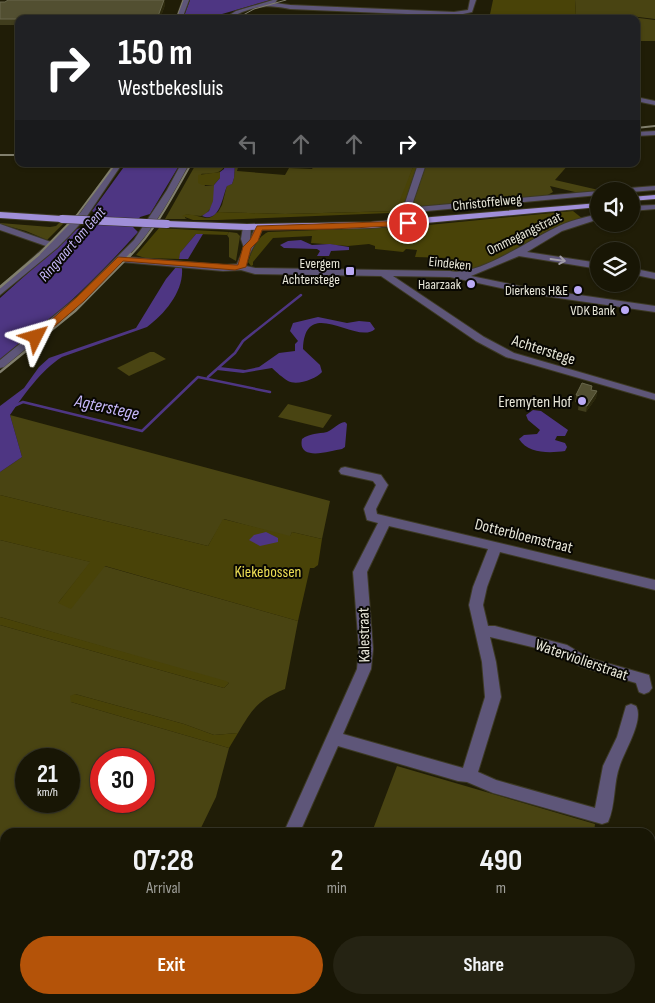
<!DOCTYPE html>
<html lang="en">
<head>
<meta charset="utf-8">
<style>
  :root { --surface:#181605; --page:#252313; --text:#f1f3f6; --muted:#9f9f9a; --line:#363527; --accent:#b45309 }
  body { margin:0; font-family:"Sofia Sans Condensed",sans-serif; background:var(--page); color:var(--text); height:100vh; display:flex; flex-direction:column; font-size:19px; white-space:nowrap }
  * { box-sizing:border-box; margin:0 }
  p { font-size:16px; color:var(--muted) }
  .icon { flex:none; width:28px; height:28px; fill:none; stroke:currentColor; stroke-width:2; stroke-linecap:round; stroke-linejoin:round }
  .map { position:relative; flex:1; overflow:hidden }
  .side { position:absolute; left:0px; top:828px; width:655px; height:176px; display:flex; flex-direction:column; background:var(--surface); border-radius:15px 15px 0 0; box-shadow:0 1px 4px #0004,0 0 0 1px var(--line) }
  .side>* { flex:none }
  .banner { position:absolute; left:15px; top:15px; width:625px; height:152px; border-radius:10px; box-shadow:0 1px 4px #0004,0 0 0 1px var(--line); background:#202124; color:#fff; overflow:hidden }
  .tools { position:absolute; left:590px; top:182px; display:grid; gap:10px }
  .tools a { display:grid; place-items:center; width:50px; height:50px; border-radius:50%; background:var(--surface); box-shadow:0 1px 4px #0004,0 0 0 1px var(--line); font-size:25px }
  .speed { position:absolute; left:15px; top:748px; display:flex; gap:10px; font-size:25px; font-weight:700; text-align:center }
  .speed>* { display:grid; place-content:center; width:65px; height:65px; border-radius:50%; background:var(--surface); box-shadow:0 1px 4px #0004,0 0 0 1px var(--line); line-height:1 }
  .speed small { font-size:12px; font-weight:400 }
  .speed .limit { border:8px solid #d22; background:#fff; color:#111 }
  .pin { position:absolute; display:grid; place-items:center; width:42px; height:42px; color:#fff; margin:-21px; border:2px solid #fff; border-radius:50%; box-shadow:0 1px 5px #0007 }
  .me { position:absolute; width:55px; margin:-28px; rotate:50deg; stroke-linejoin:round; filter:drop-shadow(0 0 4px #0008) }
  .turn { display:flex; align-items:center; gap:18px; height:105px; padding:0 20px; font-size:22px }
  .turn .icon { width:65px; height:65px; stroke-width:2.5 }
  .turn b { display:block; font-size:35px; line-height:42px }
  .lanes { display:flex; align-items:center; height:48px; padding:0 20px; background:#0003; justify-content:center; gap:25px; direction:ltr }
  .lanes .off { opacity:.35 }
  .eta { display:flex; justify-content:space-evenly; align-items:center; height:85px; text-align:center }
  .eta b { font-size:30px; font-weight:700; line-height:35px }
  .primary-button { display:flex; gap:10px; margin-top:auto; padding:10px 20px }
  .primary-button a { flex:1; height:58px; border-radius:30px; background:var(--accent); color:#fff; font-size:20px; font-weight:700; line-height:58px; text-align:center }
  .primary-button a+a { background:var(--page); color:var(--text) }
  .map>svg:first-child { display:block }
</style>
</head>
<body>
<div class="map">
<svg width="655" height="1003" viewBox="0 0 655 1003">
  <rect width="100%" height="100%" fill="#201d07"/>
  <!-- green -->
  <path fill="#494412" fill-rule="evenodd" d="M575 0H655V19L614 14 610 19H573L576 15Z
    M616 15 655 20V41H636V19H614Z
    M196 164H225C222 175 211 173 201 174L205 186 214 185C217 194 212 214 201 216 196 216 190 214 185 215V218L187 219H165Z
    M235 164H239L237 171 285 175 289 168 312 169 315 164H414L398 211 285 214 218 212 222 205 227 185 232 184 234 178Z
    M425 164H569L555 180 603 191 579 193 550 186 553 192 544 197 419 209 412 206Z
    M0 223 50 227 56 226 59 223H64L47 240 26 231 0 224Z
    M229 232 237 233 240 236 236 261 229 257V238L227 235Z
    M150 352H154L166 359 129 376 117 368Z
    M288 404 332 415 323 428 278 417Z
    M10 415 330 501 322 539 292 532 290 537 224 519 208 546 0 495V472L22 457Z
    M0 540 91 562 58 603 104 566 298 621 285 689C258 700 253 708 238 733L214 735 184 724 75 694 71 702 229 748 216 797 199 832H5V987L0 985V625L224 688 229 683 0 617ZM26 759H69V801H26ZM101 759H144V801H101Z
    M397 766 595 824 594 832H372Z
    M33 999H123L121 1003H43Z
    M466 999H563L561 1003H471Z"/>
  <!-- forest -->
  <path fill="#494308" d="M493 0H575L576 16 573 19H489Z
    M414 164H419L406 206 407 209 415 212 218 220H193L182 216C192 211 204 221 211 217 214 216 215 213 218 212L285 214 398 211V205Z
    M220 172V178L214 185H202L198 183V175Z
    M573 211 583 219C573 222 562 224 554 229 525 244 485 276 452 271L448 258 415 257 417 250 406 249 403 252 375 249V246L369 244 348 246 311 243 312 236 273 238 253 262V265L251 266 248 262C252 251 256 238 268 232L418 226Z
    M159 228 229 232 227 235 196 234 181 252 179 259 145 258 136 255Z
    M0 495 208 546 223 519 290 536 292 532 322 539 318 565 314 568H310L298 621 105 566 71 609 58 603 90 562 0 540Z
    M0 617 226 681 229 683 224 688 0 625Z
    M75 694 184 724 214 735 238 733 229 748 71 702 70 696Z
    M0 985 5 987V999H33L43 1003H0Z"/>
  <!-- water -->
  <path fill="#4e3683" d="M190 0H271L222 14 221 19H183Z
    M126 164H180L150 214 140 217 133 227 138 232C96 279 51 322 0 360V298L77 229 89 226 97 214 92 211Z
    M225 164H235L234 178 232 184 227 186C222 198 220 223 202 216L209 211 213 201 214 185 220 178V172L224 169Z
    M196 234H203L188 259H179L180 253Z
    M301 240 312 245 330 244 349 247V250L331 251 329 256H317L320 251 317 249 284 248 280 245 288 241Z
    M176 267 182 268C184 291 165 314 147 327L62 357C41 370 24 395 10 415L22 457 0 472V406L24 388 39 367 49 358 136 328 166 279Z
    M318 317 347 323 359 321 370 322 375 329C357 346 305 294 303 349L320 365 322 372C316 379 297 386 288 381 283 378 276 372 272 368L243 373 217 370 220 367 245 370 259 367 279 353 295 351V344L298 341 290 331 293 323Z
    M533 410 541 411 568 430 565 436H557L555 440 565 443 567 447 565 451C550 453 528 454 519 439L524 435 537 434 540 430 528 420 526 415Z
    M345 422 347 424 345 447 342 449C330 451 297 462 302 439 310 433 318 434 327 432 334 429 338 423 345 422Z
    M266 532 278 538V542L260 546 249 540 254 535Z"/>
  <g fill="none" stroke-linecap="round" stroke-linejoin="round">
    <!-- stream -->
    <path stroke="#4e3683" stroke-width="2.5" d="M208 377 235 353 243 341 301 295
      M14 406 23 402 142 431 198 377 270 392"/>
    <!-- minor casing -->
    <g stroke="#3c3924" stroke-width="2">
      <path id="minor" d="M183 0H189L182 19H176Z
        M273 0H277L275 3 290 5 454 12 468 10 470 0H476L472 12 454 16 290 9C269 5 262 5 242 12 235 15 231 19 223 19L236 11Z
        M636 97 655 101V105L636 101Z
        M655 131V135L636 136V132Z
        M114 164H122L87 216 71 234 57 248 0 295V287L46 246 0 230V224L51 242 81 212Z
        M181 164H189C172 196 153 231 127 257L223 265 237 264 244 248 241 239 243 227 247 224 251 227 250 240 255 227 259 224 263 227C259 241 248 251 246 266L255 268 450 271C477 277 529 240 555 228 568 221 585 217 599 214V219L562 231 527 252 599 263V269L519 256 471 276 524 287 655 306V312L524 293 450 277 393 276 484 337 514 353 655 394V400L506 357 476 341 381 276 255 274 241 270 223 271 122 262 83 301 4 367 0 368V360L77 297 134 240 167 190Z
        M418 164H426L412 205 417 207 599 191H602H599V195L416 212 404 206Z
        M655 186V190L631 192 613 191 617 189Z
        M655 205V209L631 211V206Z
        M631 268 655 273V279L631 274Z
        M345 467 381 475 388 485 376 509 377 514 655 580V590L500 552 487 587 483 605 488 626H495L567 645 589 658 649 675 652 688 649 692 644 694 639 692 636 683 579 666 557 653 490 637 496 662 501 697 478 772 496 780 595 808 603 766 617 737 626 706 631 704 636 706C644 720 625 750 620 765 613 783 616 805 608 822L602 824 493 793 467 782 458 781 338 746 300 832H284L357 669 359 649 353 572 378 523 367 520 364 509 376 485 373 481 341 474 339 471 341 468ZM389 526 488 549 473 587 469 605 482 662 485 697 463 768 343 734 371 669 373 649 367 572Z
        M272 999H294L292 1003H270Z
        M321 999H344L346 1003H323Z"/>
    </g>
    <!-- major casing -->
    <g stroke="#3c3924" stroke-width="2">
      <path id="major" d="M655 195V199L631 201V197Z
        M599 203V207L371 228 247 230 167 227 163 224 167 221 247 224 371 222Z
        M0 212 62 216 66 219 62 222 0 218Z"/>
    </g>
    <!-- minor -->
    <use href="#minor" fill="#5e5679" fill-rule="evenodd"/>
    <!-- major -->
    <use href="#major" fill="#a08fd8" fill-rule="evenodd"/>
    <!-- rail-far2 -->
    <path stroke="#817f6d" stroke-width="1" d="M176 19 183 0
      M236 19 254 9 286 0"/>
    <!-- rail-far1 -->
    <path stroke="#817f6d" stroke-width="2" d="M636 128 655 126
      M0 155H19
      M37 256 77 215 115 164
      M130 256C156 229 173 196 191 164"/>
    <!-- rail -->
    <path stroke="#817f6d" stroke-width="2.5" d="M0 287 39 254
      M0 372 75 311 131 254"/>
    <!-- major-bridge casing -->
    <g stroke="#3c3924" stroke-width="9" stroke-linecap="butt">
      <path id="major-bridge" d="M62 219 167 224"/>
    </g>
    <!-- major-bridge -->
    <use href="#major-bridge" stroke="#a08fd8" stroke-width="8"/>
  </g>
  <!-- wall -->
  <path fill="#403d1d" d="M164 0 165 5 160 19H19V25H0V2Z
    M591 390 597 391 596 398 586 412 578 410 579 403 575 402 576 395Z"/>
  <!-- shaded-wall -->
  <path fill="#2b280c" d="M164 0 165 5 160 19H157Z
    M597 391 596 398 586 412 587 406Z"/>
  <!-- building -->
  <path fill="#524f31" stroke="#69674c" d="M8 0H164L157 19H0V2H5Z
    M582 383 592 386 591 390 597 391 587 406 579 404 581 396 576 395Z"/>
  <!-- one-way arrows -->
  <defs><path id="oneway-shaft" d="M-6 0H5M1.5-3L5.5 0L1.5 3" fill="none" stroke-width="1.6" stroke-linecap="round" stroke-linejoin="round" transform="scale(1.25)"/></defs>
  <use stroke="#a39ea9" href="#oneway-shaft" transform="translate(558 260) rotate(8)"/>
  <!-- route -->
  <path fill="#b45309" stroke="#753606" d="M408 221 412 223 411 225 332 229 262 230 258 241 251 248 246 267 235 270 123 261 84 301 40 339 36 340 32 337 77 297 118 257 235 265H238L243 247 250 240 257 226Z"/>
  <!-- markers -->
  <g fill="#bbaaf6" stroke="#080702" stroke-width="2">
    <rect x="345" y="266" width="10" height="10" rx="2.5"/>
    <circle cx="471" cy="284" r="5"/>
    <circle cx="578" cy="290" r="5"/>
    <circle cx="625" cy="310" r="5"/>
    <circle cx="582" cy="401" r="5"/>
  </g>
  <g text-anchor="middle" stroke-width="4" stroke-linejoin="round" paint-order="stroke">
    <!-- far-street labels -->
    <g font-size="14" fill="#e8e7d9" stroke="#080702">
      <text transform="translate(487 202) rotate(-6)" y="5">Christoffelweg</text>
      <text transform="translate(524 233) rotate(-26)" y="5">Ommegangstraat</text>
      <text transform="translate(450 263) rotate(6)" y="5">Eindeken</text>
    </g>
    <!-- far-poi labels -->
    <g font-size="14" fill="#e8e7d9" stroke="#080702" text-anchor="end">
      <text x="340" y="268">Evergem<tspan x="340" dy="16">Achterstege</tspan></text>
      <text x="461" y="289">Haarzaak</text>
      <text x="568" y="295">Dierkens H&amp;E</text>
      <text x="615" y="315">VDK Bank</text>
    </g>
    <!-- far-water labels -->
    <g font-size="15" font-style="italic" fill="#c6b7f9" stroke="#080702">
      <text transform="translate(72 244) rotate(-49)" y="5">Ringvaart om Gent</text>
    </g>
    <!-- street labels -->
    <g font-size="16" fill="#e8e7d9" stroke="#080702">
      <text transform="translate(544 349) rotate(18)" y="6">Achterstege</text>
      <text transform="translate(524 535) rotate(14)" y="6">Dotterbloemstraat</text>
      <text transform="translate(363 635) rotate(-91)" y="6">Kalestraat</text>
      <text transform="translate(582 659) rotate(19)" y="6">Waterviolierstraat</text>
    </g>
    <!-- poi labels -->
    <g font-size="16" fill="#e8e7d9" stroke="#080702" text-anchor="end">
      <text x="572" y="407">Eremyten Hof</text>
    </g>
    <!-- park labels -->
    <g font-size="16" fill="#ecdd54" stroke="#080702">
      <text x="268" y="577">Kiekebossen</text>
    </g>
    <!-- water labels -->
    <g font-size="18" font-style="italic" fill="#c6b7f9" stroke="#080702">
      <text transform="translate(107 407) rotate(12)" y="6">Agterstege</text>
    </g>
  </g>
</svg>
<div class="tools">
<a><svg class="icon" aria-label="sound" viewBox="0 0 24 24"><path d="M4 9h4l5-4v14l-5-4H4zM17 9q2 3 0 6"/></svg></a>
<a><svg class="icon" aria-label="layers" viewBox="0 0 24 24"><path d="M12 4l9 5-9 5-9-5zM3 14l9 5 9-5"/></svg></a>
</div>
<div class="speed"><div>21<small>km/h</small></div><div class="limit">30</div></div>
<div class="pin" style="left:408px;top:223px;background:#d93025"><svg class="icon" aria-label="arrive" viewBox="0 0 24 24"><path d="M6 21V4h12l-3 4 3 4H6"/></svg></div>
<svg class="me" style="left:36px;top:337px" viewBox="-20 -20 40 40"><path d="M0-17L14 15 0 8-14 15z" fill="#b45309" stroke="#fff" stroke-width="4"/></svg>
<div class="banner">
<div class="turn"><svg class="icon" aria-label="right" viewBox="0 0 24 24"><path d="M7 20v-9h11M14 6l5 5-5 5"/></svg><div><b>150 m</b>Westbekesluis</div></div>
<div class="lanes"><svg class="icon off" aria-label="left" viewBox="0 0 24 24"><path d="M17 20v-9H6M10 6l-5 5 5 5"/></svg><svg class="icon off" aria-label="ahead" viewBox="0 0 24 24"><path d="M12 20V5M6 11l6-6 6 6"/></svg><svg class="icon off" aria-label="ahead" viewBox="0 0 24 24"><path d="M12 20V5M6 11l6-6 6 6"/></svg><svg class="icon" aria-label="right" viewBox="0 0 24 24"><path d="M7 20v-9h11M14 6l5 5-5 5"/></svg></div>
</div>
<section class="side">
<div class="eta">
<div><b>07:28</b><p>Arrival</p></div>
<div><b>2</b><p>min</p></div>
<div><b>490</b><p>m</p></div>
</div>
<div class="primary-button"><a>Exit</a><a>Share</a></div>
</section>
</div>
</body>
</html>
